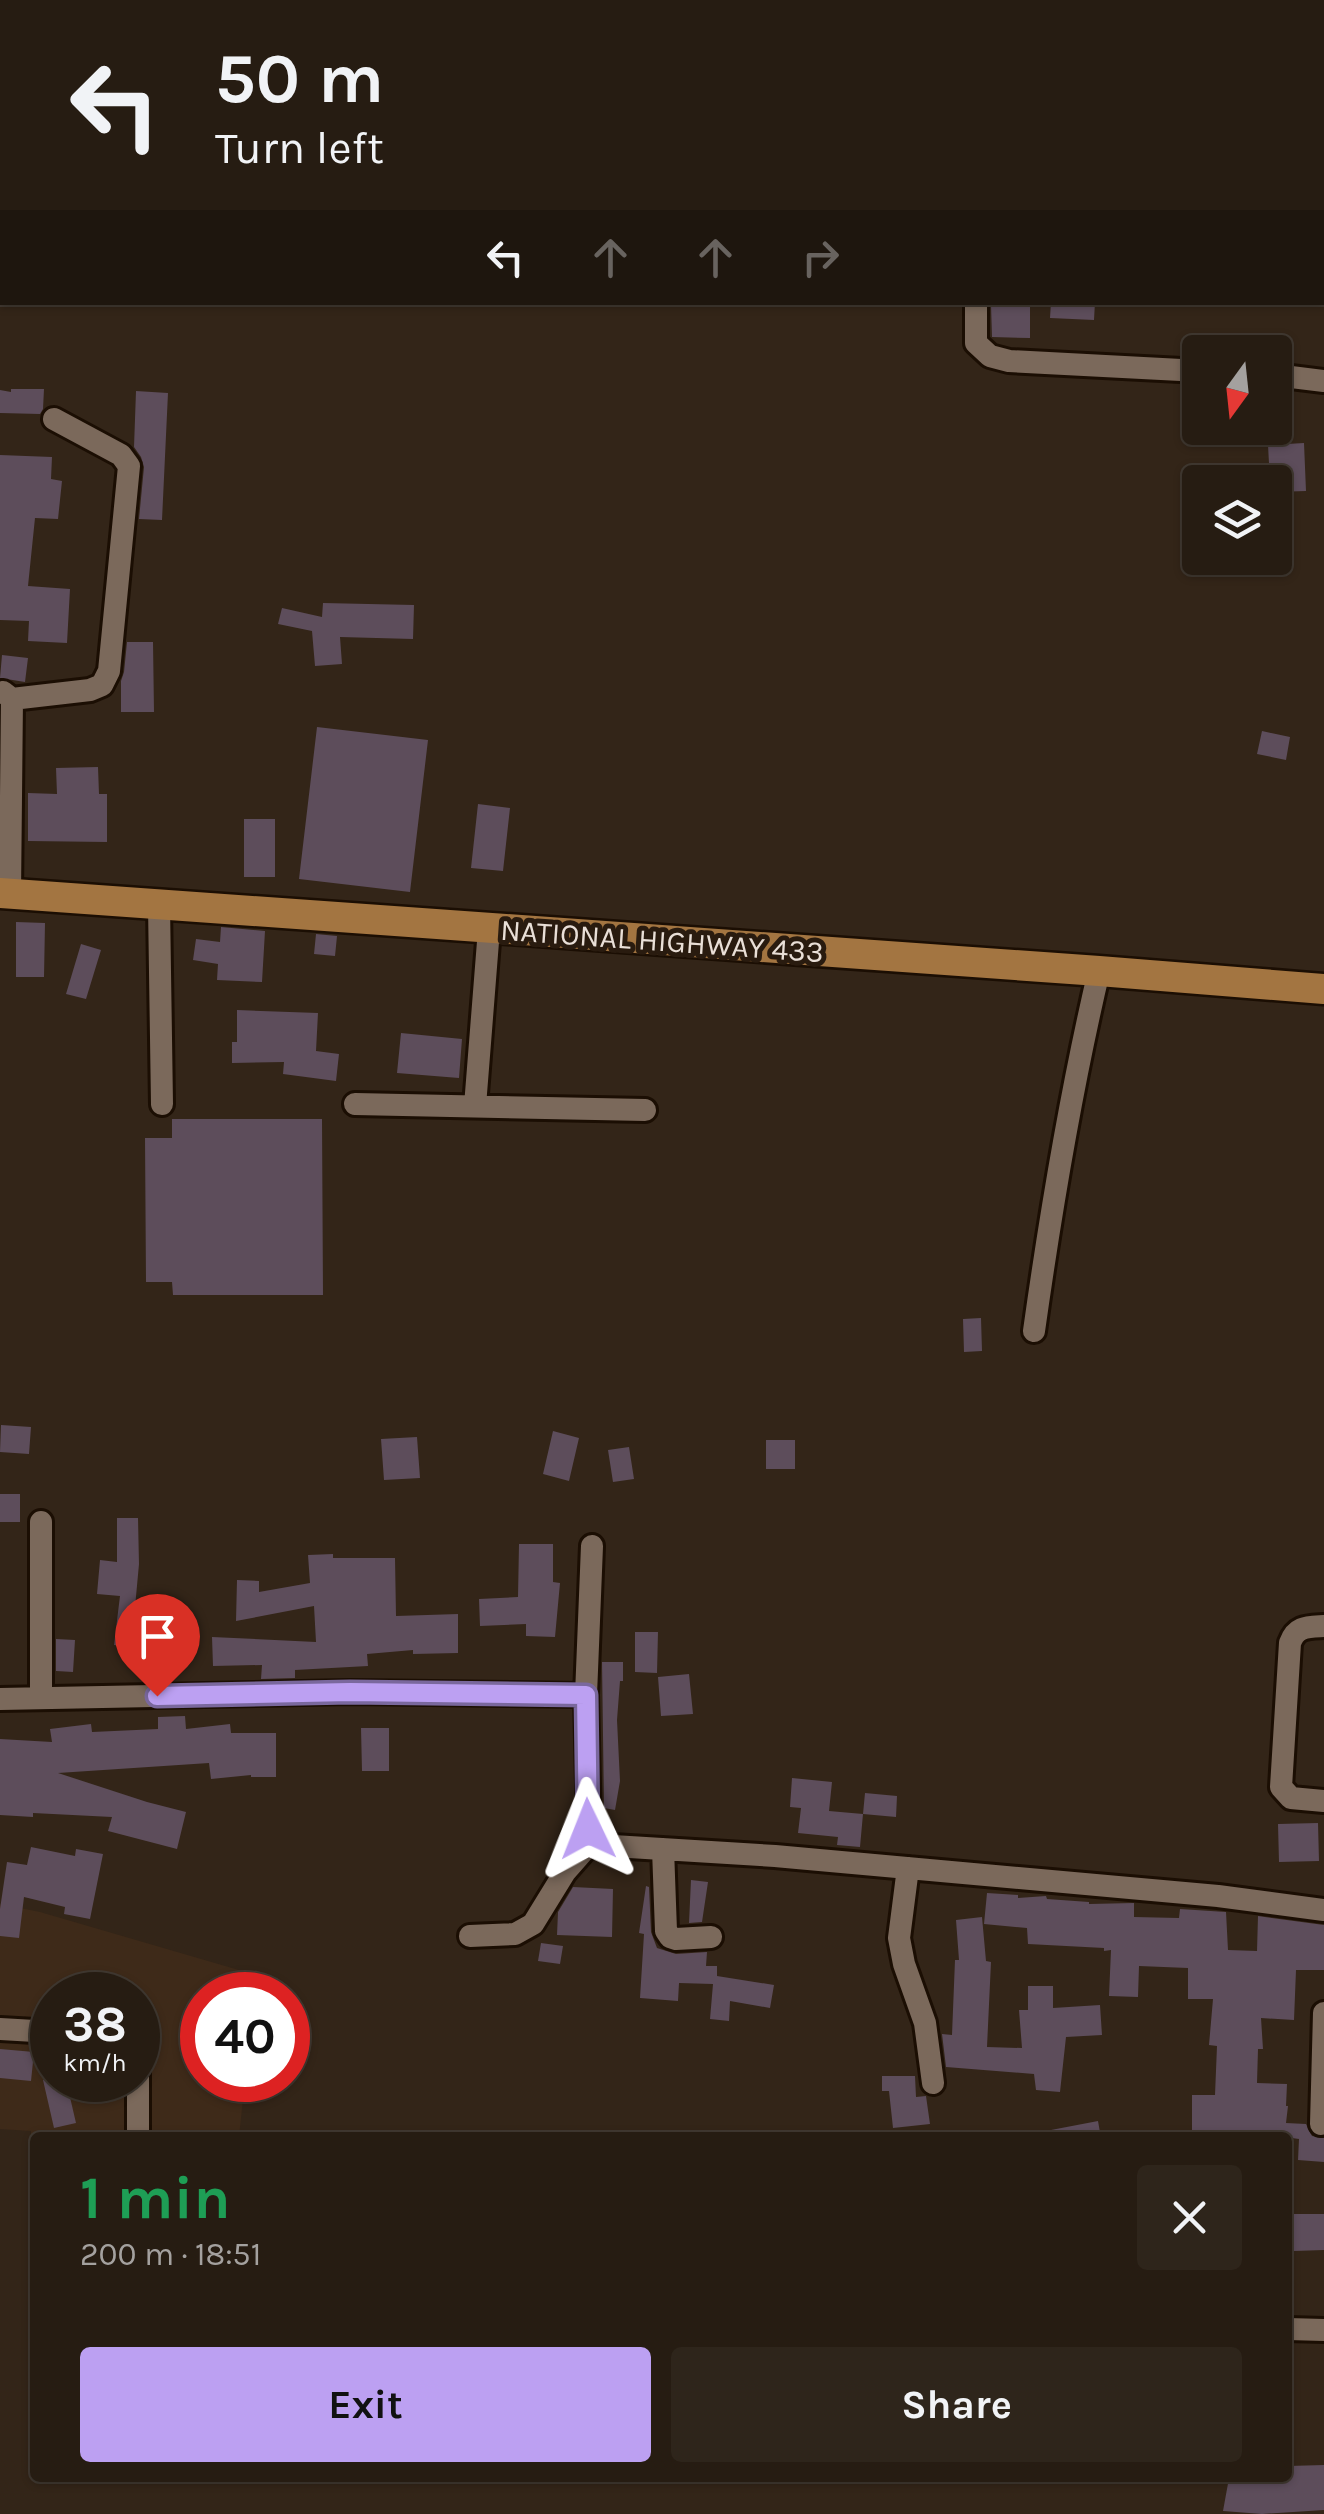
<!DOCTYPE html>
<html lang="en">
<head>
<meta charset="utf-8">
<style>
  :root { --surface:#261c12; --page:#2e251b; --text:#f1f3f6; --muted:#a4a19f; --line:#423a32; --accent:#bca0f2 }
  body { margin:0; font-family:Karla,sans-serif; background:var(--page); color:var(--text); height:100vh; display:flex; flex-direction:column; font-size:38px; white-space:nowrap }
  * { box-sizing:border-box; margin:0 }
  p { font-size:32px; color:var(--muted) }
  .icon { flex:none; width:55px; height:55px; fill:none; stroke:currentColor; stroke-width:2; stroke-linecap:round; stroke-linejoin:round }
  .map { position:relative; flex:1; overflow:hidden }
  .sheet { position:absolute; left:30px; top:2132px; width:1262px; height:350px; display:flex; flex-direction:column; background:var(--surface); border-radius:10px; box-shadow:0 2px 8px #0004,0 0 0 2px var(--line) }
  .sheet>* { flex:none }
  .hud { position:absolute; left:0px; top:0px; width:1325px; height:305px; box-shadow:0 2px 8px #0004,0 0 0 2px var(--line); background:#261c12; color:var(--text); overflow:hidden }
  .needle { width:65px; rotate:195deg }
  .fabs { position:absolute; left:1182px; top:335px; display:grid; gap:20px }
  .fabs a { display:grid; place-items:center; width:110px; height:110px; border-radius:10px; background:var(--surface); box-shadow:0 2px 8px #0004,0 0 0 2px var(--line); font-size:50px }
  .speed { position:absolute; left:30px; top:1972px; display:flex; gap:20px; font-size:50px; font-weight:700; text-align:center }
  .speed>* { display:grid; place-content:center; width:130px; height:130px; border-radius:50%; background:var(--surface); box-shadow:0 2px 8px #0004,0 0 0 2px var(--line); line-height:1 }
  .speed small { font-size:25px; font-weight:400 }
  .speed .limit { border:15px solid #d22; background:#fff; color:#111 }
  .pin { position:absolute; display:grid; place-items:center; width:85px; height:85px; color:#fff; margin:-102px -42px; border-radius:50% 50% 50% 0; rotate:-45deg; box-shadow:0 0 10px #0007 }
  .pin .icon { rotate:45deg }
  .me { position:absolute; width:110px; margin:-55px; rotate:358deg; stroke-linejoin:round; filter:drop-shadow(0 0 8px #0008) }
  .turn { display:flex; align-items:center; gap:35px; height:210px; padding:0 50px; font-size:45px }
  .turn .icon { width:130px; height:130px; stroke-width:2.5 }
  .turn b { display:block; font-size:70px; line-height:85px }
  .lanes { display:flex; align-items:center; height:95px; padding:0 50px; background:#0003; justify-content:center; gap:50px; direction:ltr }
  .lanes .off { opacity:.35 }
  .round { display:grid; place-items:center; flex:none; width:105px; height:105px; border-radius:10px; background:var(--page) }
  .summary { display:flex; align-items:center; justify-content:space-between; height:170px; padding:0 50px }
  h1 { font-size:60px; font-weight:700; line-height:75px; color:#1e9e55 }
  .cta { display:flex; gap:20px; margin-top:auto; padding:20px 50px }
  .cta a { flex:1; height:115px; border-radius:10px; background:var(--accent); color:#111; font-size:40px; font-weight:700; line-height:115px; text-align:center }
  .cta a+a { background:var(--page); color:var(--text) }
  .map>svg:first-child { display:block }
</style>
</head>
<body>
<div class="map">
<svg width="1324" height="2514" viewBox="0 0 1324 2514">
  <rect width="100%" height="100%" fill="#332518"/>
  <!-- built -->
  <path fill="#3e2a19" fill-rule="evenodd" d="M0 1904 40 1912 256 1975 254 1995H202V2080H245L239 2137 35 2138V2279L28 2280 31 2131 0 2129ZM52 1995H138V2080H52Z"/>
  <!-- building -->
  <path fill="#5d4d5b" d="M1051 302H1095L1094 320 1050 318Z
    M991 305 1030 306V338L992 337Z
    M11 389H44L43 409 40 414 0 413V390L11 392Z
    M136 391 168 393 162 520 139 519 144 467 141 457 134 447Z
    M1304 443 1306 491 1275 492V482H1270L1268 445Z
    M0 455 52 457 51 479 62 481 58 519 35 518 28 586 70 589 67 643 28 641 29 621 0 620Z
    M323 603 414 605 413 639 340 637 342 664 315 666 312 631 278 624 282 608 322 617Z
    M127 642H153L154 712H121V681L124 672Z
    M2 655 28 658 25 682 0 678Z
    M317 727 428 740 410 892 299 879Z
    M1262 731 1290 737 1286 760 1257 754Z
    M98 767 99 794H107V842L28 841V793L57 794 56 768Z
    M478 804 510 808 503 871 471 868Z
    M244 819H275V877H244Z
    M16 922 45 923 44 977H16Z
    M221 927 265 931 262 982 217 980 218 964 193 960 196 939 220 942Z
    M316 934 337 936 335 956 314 954Z
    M81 944 101 950 86 999 66 994Z
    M237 1010 318 1013 316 1051 339 1054 336 1081 283 1074 284 1062 232 1063V1042H237Z
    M401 1033 462 1039 459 1078 397 1073Z
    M172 1119H322L323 1295H173L172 1282H146L145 1138H172Z
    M981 1318 982 1351 964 1352 963 1319Z
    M1 1425 31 1427 29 1454 0 1452Z
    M553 1431 579 1438 569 1481 543 1474Z
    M417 1437 420 1478 384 1480 381 1439Z
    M766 1440H795V1469H766Z
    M629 1447 634 1479 613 1482 608 1450Z
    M0 1494H20V1522H0Z
    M117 1518H138L139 1564 134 1618 146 1620 142 1649 114 1645 120 1596 97 1594 100 1560 117 1562Z
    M519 1544H553V1582L560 1583 555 1637 526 1636V1624L480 1626 479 1599 518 1597Z
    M333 1554V1558H395L396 1616 458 1614V1653L413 1654V1650L367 1654 368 1666 295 1670V1678L261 1679 262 1665 213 1666 212 1637 316 1642 314 1606 236 1621 237 1580 259 1581V1592L310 1583 308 1555Z
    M635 1632H658L657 1673 635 1672Z
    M56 1639 75 1640 73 1672 56 1671Z
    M602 1662H623V1681H620L617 1720 620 1781 615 1810 604 1808Z
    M689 1674 693 1714 661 1716 658 1677Z
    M185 1716 186 1729 230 1724 231 1733H276V1777H251V1775L211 1779 209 1763 58 1773 147 1802 186 1812 177 1849 108 1831 112 1817 33 1813V1817L0 1815V1739L52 1742 50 1729 91 1724 92 1732 158 1729V1717Z
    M361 1728H389V1771H362Z
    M792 1778 832 1782 829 1811 863 1814 860 1847 837 1845 838 1837 798 1833 801 1808 790 1807Z
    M865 1793 897 1796 896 1817 863 1814Z
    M1318 1823 1319 1861 1279 1862 1278 1824Z
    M31 1847 75 1856 76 1849 103 1854 90 1919 64 1914 65 1907 24 1897 19 1938 0 1936V1909L7 1862 27 1865Z
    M691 1880 708 1882 702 1922 689 1923Z
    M646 1886 649 1887 651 1932 657 1948 676 1954 707 1952 706 1966H717V1976L774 1985 770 2008 730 2001 729 2021 710 2019 713 1984 679 1983 678 2001 640 1998 644 1934 639 1933Z
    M573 1887 613 1889 612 1937 557 1935 558 1912Z
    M987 1893 1018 1895V1898L1046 1896 1047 1899 1089 1902V1904L1134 1903V1917L1179 1918 1180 1909 1226 1912 1228 1950 1257 1951 1258 1916 1324 1925V1970H1296L1294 2020 1261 2018 1263 2049H1258L1257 2083 1287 2084 1286 2106H1288L1286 2123 1306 2124 1312 2136 1324 2138V2162L1298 2160 1299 2139 1262 2134 1192 2138V2095H1215L1217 2046 1209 2045 1213 1999H1188V1968L1139 1966 1138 1997 1109 1996 1111 1950 1104 1951V1948L1028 1944 1027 1928 984 1924Z
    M982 1917 986 1961 991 1962 987 2047 1022 2048 1019 2010H1028V1986H1053V2008L1100 2005 1102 2035 1066 2037 1060 2092 1036 2090 1034 2074 946 2067 942 2034 952 2035 955 1960H959L956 1920Z
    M541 1943 563 1946 560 1964 538 1961Z
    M0 2049 34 2052 31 2081 0 2078Z
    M882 2076H915L916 2097 926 2096 930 2124 893 2128 889 2091H882Z
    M43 2080H66L76 2123 54 2128Z
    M1098 2121 1101 2138H1051V2130Z
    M1293 2214H1324V2250L1294 2251Z
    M1324 2465V2510L1262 2514 1223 2511 1229 2478H1288V2466Z"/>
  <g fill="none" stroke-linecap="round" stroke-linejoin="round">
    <!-- minor casing -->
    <g stroke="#1b0e03" stroke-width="28">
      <path id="minor" d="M973 0 975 2
        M1322 86 1324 99
        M976 302V343L990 356 1009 361 1200 371
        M1275 375 1324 381
        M3 692 12 699 10 894
        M12 699 90 690 102 685 109 671 129 466 121 455 54 419
        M159 905 162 1104
        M355 1104 645 1110
        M475 1106 489 929
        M1034 1331C1051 1210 1071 1090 1099 971
        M41 1522V1698
        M1324 1626C1307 1627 1296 1626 1290 1643L1281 1787 1291 1798 1324 1801
        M586 1695 592 1546
        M0 1699 350 1692 586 1695 589 1829C595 1840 600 1843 613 1846L775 1856 1218 1896 1324 1910
        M663 1849 666 1931 670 1937 676 1939 711 1937
        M908 1868 899 1938 904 1964 925 2023 933 2083
        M470 1936 515 1934 533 1924 565 1872 594 1839
        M0 2029 52 2032
        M138 2074V2138
        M1321 2124 1324 2013
        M1288 2329 1324 2330"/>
    </g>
    <!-- major casing -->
    <g stroke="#1b0e03" stroke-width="35">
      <path id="major" d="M0 893 1099 971 1324 989"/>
    </g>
    <!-- minor -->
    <use href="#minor" stroke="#7b695b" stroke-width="22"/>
    <!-- major -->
    <use href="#major" stroke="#a37541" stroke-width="30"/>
  </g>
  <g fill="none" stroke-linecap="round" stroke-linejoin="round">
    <!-- route casing -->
    <g stroke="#7a689d" stroke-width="25">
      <path id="route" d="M157 1696 350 1692 586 1695 588 1829"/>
    </g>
    <!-- route -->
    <use href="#route" stroke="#bca0f2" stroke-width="18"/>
  </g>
  <g text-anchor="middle" stroke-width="10" stroke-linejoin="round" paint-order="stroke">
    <!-- street labels -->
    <g font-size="30" fill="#e9dfd7" stroke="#291b0f">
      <text transform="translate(662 941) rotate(4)" y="10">NATIONAL HIGHWAY 433</text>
    </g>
  </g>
</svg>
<div class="fabs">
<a><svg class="needle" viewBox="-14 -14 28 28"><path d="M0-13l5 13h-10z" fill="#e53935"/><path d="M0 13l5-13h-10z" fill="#a4a19f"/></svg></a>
<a><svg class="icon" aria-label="layers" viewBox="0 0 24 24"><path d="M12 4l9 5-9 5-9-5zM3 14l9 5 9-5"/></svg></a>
</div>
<div class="speed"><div>38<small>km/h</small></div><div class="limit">40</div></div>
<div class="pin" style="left:157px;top:1696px;background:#d93025"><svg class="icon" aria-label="arrive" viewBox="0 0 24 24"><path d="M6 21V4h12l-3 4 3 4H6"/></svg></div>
<svg class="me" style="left:588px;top:1829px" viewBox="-20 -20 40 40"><path d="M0-17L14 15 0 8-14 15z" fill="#bca0f2" stroke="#fff" stroke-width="4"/></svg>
<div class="hud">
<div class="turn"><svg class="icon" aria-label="left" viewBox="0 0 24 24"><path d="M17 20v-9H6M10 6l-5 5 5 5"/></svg><div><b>50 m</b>Turn left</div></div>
<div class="lanes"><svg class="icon" aria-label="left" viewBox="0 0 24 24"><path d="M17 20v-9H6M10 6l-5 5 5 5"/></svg><svg class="icon off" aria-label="ahead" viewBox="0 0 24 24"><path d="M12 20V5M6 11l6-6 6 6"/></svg><svg class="icon off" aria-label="ahead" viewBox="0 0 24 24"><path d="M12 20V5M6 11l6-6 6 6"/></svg><svg class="icon off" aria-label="right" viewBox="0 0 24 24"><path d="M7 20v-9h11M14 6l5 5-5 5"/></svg></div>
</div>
<section class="sheet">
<div class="summary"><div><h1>1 min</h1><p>200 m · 18:51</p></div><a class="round"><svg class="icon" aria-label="close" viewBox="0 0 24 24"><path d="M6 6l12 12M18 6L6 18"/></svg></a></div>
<div class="cta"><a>Exit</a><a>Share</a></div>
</section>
</div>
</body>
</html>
